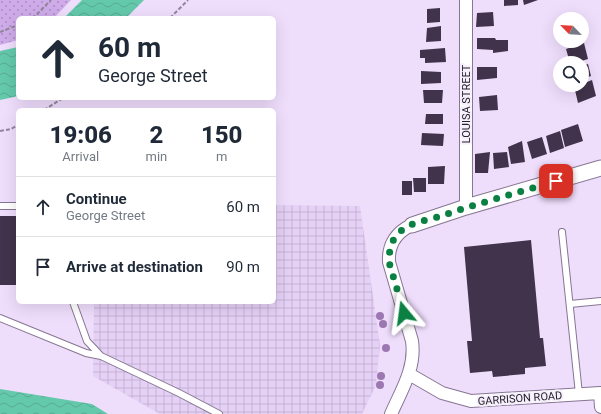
<!DOCTYPE html>
<html lang="en">
<head>
<meta charset="utf-8">
<style>
  :root { --surface:#fff; --page:#f2f2f3; --text:#1f2937; --muted:#747a83; --line:#e0e1e3 }
  body { margin:0; font-family:Roboto,sans-serif; background:var(--page); color:var(--text); height:100vh; display:flex; flex-direction:column; font-size:15px; white-space:nowrap }
  * { box-sizing:border-box; margin:0 }
  p { font-size:13px; color:var(--muted) }
  .icon { flex:none; width:22px; height:22px; fill:none; stroke:currentColor; stroke-width:2; stroke-linecap:round; stroke-linejoin:round }
  .map { position:relative; flex:1; overflow:hidden }
  .details { position:absolute; left:16px; top:108px; width:260px; height:196px; display:flex; flex-direction:column; background:var(--surface); border-radius:6px; box-shadow:0 4px 16px #0002 }
  .details>* { flex:none }
  .guide { position:absolute; left:16px; top:16px; width:260px; height:84px; border-radius:6px; box-shadow:0 4px 16px #0002; background:#fff; color:var(--text); overflow:hidden }
  .needle { width:26px; rotate:295deg }
  .buttons { position:absolute; left:553px; top:12px; display:grid; gap:8px }
  .buttons a { display:grid; place-items:center; width:36px; height:36px; border-radius:50%; background:var(--surface); box-shadow:0 4px 16px #0002; font-size:20px }
  .pin { position:absolute; display:grid; place-items:center; width:34px; height:34px; color:#fff; margin:-17px; border-radius:8px; box-shadow:0 2px 6px #0006 }
  .me { position:absolute; width:44px; margin:-22px; rotate:344deg; stroke-linejoin:round; filter:drop-shadow(0 0 3px #0008) }
  .turn { display:flex; align-items:center; gap:14px; height:84px; padding:0 16px; font-size:18px }
  .turn .icon { width:52px; height:52px; stroke-width:2.5 }
  .turn b { display:block; font-size:28px; line-height:34px }
  .eta { display:flex; justify-content:space-evenly; align-items:center; height:68px; text-align:center }
  .eta b { font-size:24px; font-weight:800; line-height:28px }
  ul { padding:0; list-style:none }
  li { display:flex; align-items:center; gap:12px; height:60px; padding:0 16px; border-top:1px solid var(--line) }
  li div { flex:1 }
  li b { display:block; font-size:15px }
  li em { font-style:normal }
  .map>svg:first-child { display:block }
</style>
</head>
<body>
<div class="map">
<svg width="601" height="414" viewBox="0 0 601 414">
  <defs>
    <pattern id="industrial-grid" width="8" height="8" patternUnits="userSpaceOnUse"><rect width="8" height="8" fill="#e5d0f6"/><path d="M0 4h8M4 0v8" fill="none" stroke="#c4b2d3"/></pattern>
    <pattern id="green-dots" width="8" height="8" patternUnits="userSpaceOnUse"><rect width="8" height="8" fill="#cface9"/><path d="M2 2h.1M6 6h.1" fill="none" stroke="#a88cbd" stroke-width="1.8" stroke-linecap="round"/></pattern>
    <pattern id="water-waves" width="16" height="10" patternUnits="userSpaceOnUse"><rect width="16" height="10" fill="#64c9ab"/><path d="M0 5q4-4 8 0t8 0" fill="none" stroke="#57ac93"/></pattern>
  </defs>
  <rect width="100%" height="100%" fill="#efddfc"/>
  <!-- industrial -->
  <path fill="url(#industrial-grid)" d="M274 205 360 206 380 345 376 385 362 414H160L93 376 94 302H274Z"/>
  <!-- green -->
  <path fill="url(#green-dots)" d="M0 0H71L54 18H18V40L0 45Z"/>
  <!-- water -->
  <path fill="url(#water-waves)" d="M82 0H144L126 18H64Z
    M18 47V96L0 100V51Z
    M0 389 92 404 108 414H0Z"/>
  <!-- building -->
  <path fill="#41334b" d="M504 0H518V5L504 6Z
    M523 0H538L524 5Z
    M440 8V22L427 23V9Z
    M493 12 494 26 476 27 477 13Z
    M441 26V41L426 42 427 28Z
    M477 38H495L496 40H508V51L493 53V50L477 49Z
    M584 43 588 59 575 63H570L566 49Z
    M445 48 446 62 425 63V58H420V50Z
    M588 64 591 76 582 79V66Z
    M477 67H497V78L477 80Z
    M421 71 441 72V83L421 84Z
    M592 80 596 96 578 103 574 86 582 85V84Z
    M423 90H443L442 103H424Z
    M497 95 498 110 480 111 479 97Z
    M426 114H443V124H425Z
    M578 124 583 141 565 147 561 130Z
    M560 131 564 148 550 153 546 136Z
    M422 133 444 134 443 146 421 145Z
    M542 137 547 154 532 159 527 142Z
    M522 141 525 162 511 164 508 147Z
    M490 152 488 173H475V154Z
    M507 152 509 167 494 169 493 153Z
    M445 166 444 184H428V167Z
    M413 178H426V192H414Z
    M402 181H412V195H402Z
    M0 216H18V285H0Z
    M531 240 540 338H543L546 366 525 368V374L493 377 492 371 470 373 467 341H472L464 247Z"/>
  <g fill="none" stroke-linecap="round" stroke-linejoin="round">
    <!-- service casing -->
    <g stroke="#867692" stroke-width="8">
      <path id="service" d="M0 206H18
        M562 232 579 394
        M73 302 87 341 101 356
        M570 304 601 301
        M0 318 86 353 101 356 179 393 219 414"/>
    </g>
    <!-- minor casing -->
    <g stroke="#867692" stroke-width="14">
      <path id="minor" d="M466 0V207
        M409 374 442 393 471 401 600 393 601 407
        M391 414C401 391 416 368 412 341L389 262C388 245 396 232 412 225"/>
    </g>
    <!-- tertiary casing -->
    <g stroke="#867692" stroke-width="17">
      <path id="tertiary" d="M412 225 466 207 601 168"/>
    </g>
    <!-- path -->
    <path stroke="#92869c" stroke-width="2" stroke-dasharray="4 2" stroke-linecap="butt" d="M32 18 37 14 51 0
      M170 18 188 0
      M0 32 18 25
      M44 110 63 98
      M0 131 11 129 18 125"/>
    <!-- service -->
    <use href="#service" stroke="#fff" stroke-width="6"/>
    <!-- minor -->
    <use href="#minor" stroke="#fff" stroke-width="12"/>
    <!-- tertiary -->
    <use href="#tertiary" stroke="#fff" stroke-width="15"/>
  </g>
  <!-- trees -->
  <g fill="#9c78b2">
    <circle cx="380" cy="316" r="4"/>
    <circle cx="383" cy="324" r="4"/>
    <circle cx="386" cy="348" r="4"/>
    <circle cx="381" cy="376" r="4"/>
    <circle cx="380" cy="385" r="4"/>
  </g>
  <g fill="none" stroke-linecap="round" stroke-linejoin="round">
    <!-- route -->
    <path stroke="#0b8043" stroke-width="7" stroke-dasharray="0 12.6" d="M404 313 389 262C389 250 391 239 401 231 411 222 428 220 441 216 479 203 517 193 556 181"/>
  </g>
  <g text-anchor="middle" stroke-width="4" stroke-linejoin="round" paint-order="stroke">
    <!-- street labels -->
    <g font-size="11" fill="#27212c" stroke="#f6effc">
      <text transform="translate(466 104) rotate(-90)" y="4">LOUISA STREET</text>
      <text transform="translate(520 398) rotate(-4)" y="4">GARRISON ROAD</text>
    </g>
  </g>
</svg>
<div class="buttons">
<a><svg class="needle" viewBox="-14 -14 28 28"><path d="M0-13l5 13h-10z" fill="#e53935"/><path d="M0 13l5-13h-10z" fill="#747a83"/></svg></a>
<a><svg class="icon" aria-label="search" viewBox="0 0 24 24"><circle cx="10" cy="10" r="6"/><path d="M15 15l6 6"/></svg></a>
</div>
<div class="pin" style="left:556px;top:181px;background:#d93025"><svg class="icon" aria-label="arrive" viewBox="0 0 24 24"><path d="M6 21V4h12l-3 4 3 4H6"/></svg></div>
<svg class="me" style="left:404px;top:313px" viewBox="-20 -20 40 40"><path d="M0-17L14 15 0 8-14 15z" fill="#0b8043" stroke="#fff" stroke-width="4"/></svg>
<div class="guide">
<div class="turn"><svg class="icon" aria-label="ahead" viewBox="0 0 24 24"><path d="M12 20V5M6 11l6-6 6 6"/></svg><div><b>60 m</b>George Street</div></div>
</div>
<section class="details">
<div class="eta">
<div><b>19:06</b><p>Arrival</p></div>
<div><b>2</b><p>min</p></div>
<div><b>150</b><p>m</p></div>
</div>
<ul>
<li><svg class="icon" aria-label="ahead" viewBox="0 0 24 24"><path d="M12 20V5M6 11l6-6 6 6"/></svg><div><b>Continue</b><p>George Street</p></div><em>60 m</em></li>
<li><svg class="icon" aria-label="arrive" viewBox="0 0 24 24"><path d="M6 21V4h12l-3 4 3 4H6"/></svg><div><b>Arrive at destination</b></div><em>90 m</em></li>
</ul>
</section>
</div>
</body>
</html>
